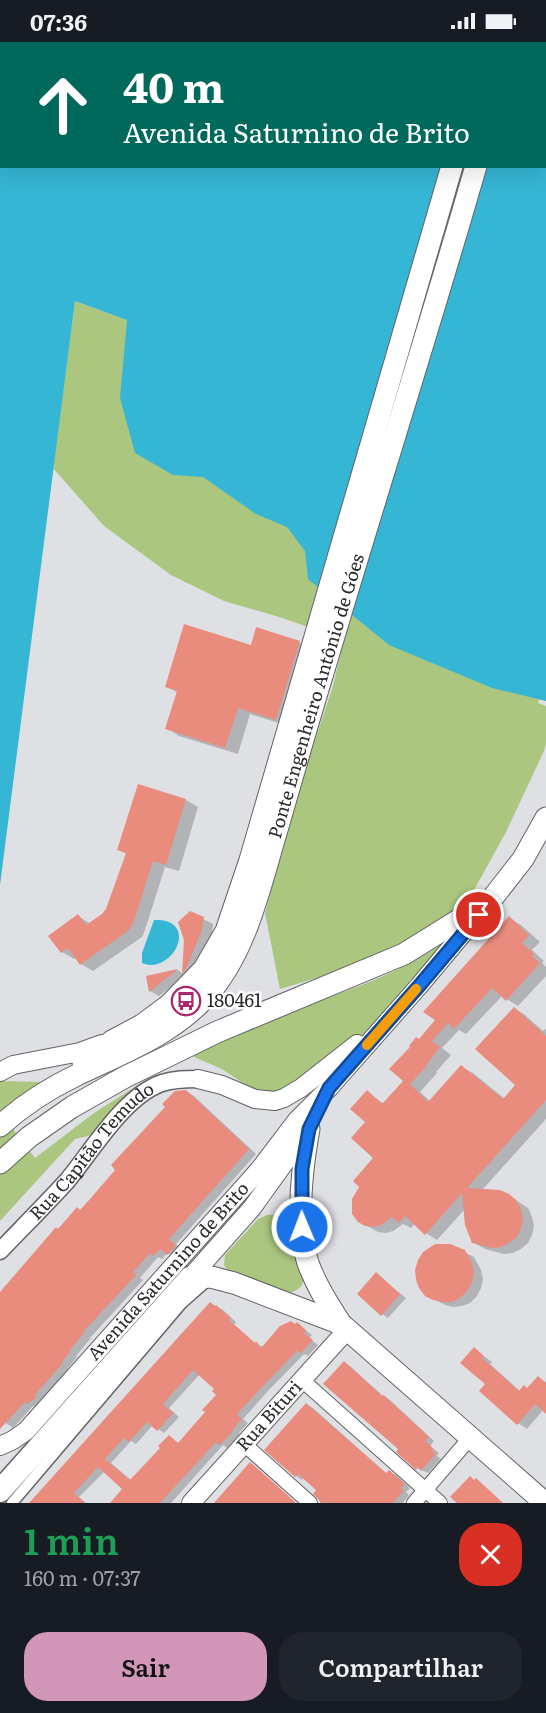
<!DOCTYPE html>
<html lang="pt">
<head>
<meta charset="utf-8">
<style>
  :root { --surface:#171b24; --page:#20242c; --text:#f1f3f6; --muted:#9ea1a6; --accent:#d297b8 }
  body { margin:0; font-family:Literata,serif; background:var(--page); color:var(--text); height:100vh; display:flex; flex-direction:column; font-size:22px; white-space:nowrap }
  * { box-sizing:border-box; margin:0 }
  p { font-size:20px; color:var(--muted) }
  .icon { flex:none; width:33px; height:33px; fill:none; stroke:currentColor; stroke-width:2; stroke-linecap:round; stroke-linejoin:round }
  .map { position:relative; height:1461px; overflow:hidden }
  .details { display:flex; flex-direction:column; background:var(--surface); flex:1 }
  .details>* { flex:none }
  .hud { position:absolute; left:0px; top:0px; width:546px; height:126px; box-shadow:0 6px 24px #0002; background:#00695c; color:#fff; overflow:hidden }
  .pin { position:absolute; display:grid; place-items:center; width:51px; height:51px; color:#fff; margin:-26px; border:3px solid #fff; border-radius:50%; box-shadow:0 2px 6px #0007 }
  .me { position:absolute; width:66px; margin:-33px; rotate:359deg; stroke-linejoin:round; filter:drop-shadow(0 0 4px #0008) }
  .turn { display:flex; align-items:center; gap:21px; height:126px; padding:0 24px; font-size:27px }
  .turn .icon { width:78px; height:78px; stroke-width:2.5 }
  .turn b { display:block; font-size:42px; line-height:51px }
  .round { display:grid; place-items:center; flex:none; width:63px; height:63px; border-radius:24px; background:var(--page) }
  .head { display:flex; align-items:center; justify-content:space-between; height:102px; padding:0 24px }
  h1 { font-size:36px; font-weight:600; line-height:45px; color:#1e9e55 }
  .action { display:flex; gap:12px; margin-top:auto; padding:12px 24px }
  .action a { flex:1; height:69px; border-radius:24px; background:var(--accent); color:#111; font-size:24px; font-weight:600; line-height:69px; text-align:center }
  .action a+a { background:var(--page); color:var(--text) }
  .status { display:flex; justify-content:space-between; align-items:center; height:42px; padding:0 30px; background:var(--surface); direction:ltr }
  .status svg { height:16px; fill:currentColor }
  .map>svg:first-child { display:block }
</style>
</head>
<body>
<div class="status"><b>07:36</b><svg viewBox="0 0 49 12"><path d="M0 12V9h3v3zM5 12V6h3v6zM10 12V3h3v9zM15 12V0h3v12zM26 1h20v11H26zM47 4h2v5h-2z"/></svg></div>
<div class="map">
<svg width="546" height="1461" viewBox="0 0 546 1461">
  <rect width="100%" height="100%" fill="#dfe0e4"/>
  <!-- green -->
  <path fill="#abc67f" d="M75 259 128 278 546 659 539 657 538 661 546 664V701L544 709 506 790 473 850 444 878 376 918 280 947 265 871 294 761 333 644 344 597 276 574 224 559 171 533 104 484 53 426Z
    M451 895 371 987 299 1056 253 1048 222 1027 194 1015V1013L204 1006C232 994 260 982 289 970 347 948 400 933 451 895Z
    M0 1039 45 1040 5 1077 35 1116 94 1071 141 1041 146 1042 95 1090 88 1094 75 1097 0 1179Z
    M267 1173C275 1172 283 1174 289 1180 294 1186 306 1233 303 1240 301 1247 295 1249 289 1251L230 1232 224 1223 225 1213 258 1177Z"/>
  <!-- water -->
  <path fill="#35b6d5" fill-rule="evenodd" d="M0 0H546V659L492 646 389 603 308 537 305 509 287 485 256 472 203 435 173 433 135 411 120 356 127 278 75 259 0 843ZM2 2H544V124H2Z
    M154 878C201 876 173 934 142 921V911Z"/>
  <!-- shadow -->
  <path fill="#0003" fill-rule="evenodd" d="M257 587 300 601 312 608 288 684 250 672 238 712 179 694 167 686 178 651 166 644 252 605Z
    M186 758 198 765 179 829 165 825 144 891 142 895 93 929 81 922 76 916 74 917 62 910 78 874 91 882 108 868 127 812 119 808Z
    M509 876 521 883 540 900 532 908 544 919 542 921 546 925V934L518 964 502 954 466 992 459 988 442 1006 451 1013 436 1030 437 1031 420 1050 430 1059 461 1025 473 1031 505 1057 517 1043 514 966 525 973 543 989 546 987V1077L482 1148 508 1153 528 1166 532 1175 534 1184 532 1193 528 1201 521 1207 513 1211 504 1212 485 1207 473 1200 465 1167 437 1198 426 1191 415 1182 411 1186 403 1182 393 1189 386 1191 378 1190 359 1179 375 1116 367 1080V1050L384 1062 405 1039 420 998 438 978Z
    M203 877 213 882 212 893 195 932 187 933 159 954 150 949 147 935 178 928 183 932 186 898Z
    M185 1049 194 1054 256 1112 176 1202 183 1209 176 1216 167 1211 162 1217 158 1215 140 1236 143 1238 90 1296H91L76 1314 77 1315 68 1326H69L43 1358 36 1365 33 1364 13 1386 0 1377V1261L58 1189 81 1169Z
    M464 1210 474 1215 481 1228 483 1237 481 1246 477 1254 470 1261 462 1264 453 1265 445 1263 434 1257Z
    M376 1232 406 1256 388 1276 382 1272Z
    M211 1262 223 1268 236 1280 234 1283 256 1302 264 1305 298 1282 312 1293 309 1296 318 1303 308 1314 304 1312 267 1350 243 1377 248 1381 239 1391 240 1392 227 1406 223 1403 171 1461H112L124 1447 105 1429 79 1455 86 1461H31ZM200 1332 216 1346 218 1352 207 1370 179 1402 169 1395 162 1406 132 1439 111 1421 131 1399 136 1402 153 1383 164 1391 179 1375 169 1366Z
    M474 1307 492 1320 490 1322 521 1350 528 1347 538 1336 546 1340V1370L543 1368 527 1387 518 1381 487 1342Z
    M344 1321 351 1325 383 1354 390 1358 434 1399 430 1404 439 1411 437 1414 441 1417 428 1431 417 1426 400 1407Z
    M307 1363 313 1366 387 1432 389 1430 396 1433 410 1446 406 1450 409 1453 403 1461H320L318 1448 304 1435 302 1438 296 1434Z"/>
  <!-- building -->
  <path fill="#e98c7e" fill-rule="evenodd" d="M184 582 251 603 256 585 300 599 276 678 238 666 225 706 165 687 177 649 165 645Z
    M138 742 186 757 166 823 153 819 134 879 129 888 80 923 68 906 61 911 48 894 78 872 86 883 102 872 106 867 126 811 117 808Z
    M190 869 204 875 202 888 186 927 182 932 184 898 178 880Z
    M509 874 529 893 522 901 534 912 532 914 540 921 506 959 492 946 454 987 448 981 432 999 440 1005 426 1023 427 1024 410 1042 428 1060 461 1023 503 1057 515 1043 475 1007 514 965 546 994V1058L467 1146 500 1148 509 1152 516 1158 521 1167 523 1176 521 1186 517 1195 509 1201 501 1205 492 1206 472 1201 465 1183 462 1151 425 1193 405 1174 399 1181 392 1175 381 1183 373 1185 365 1184 358 1180 352 1172V1157L359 1145 353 1139 373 1116 351 1096 365 1080 350 1067 367 1048 382 1062 403 1039 389 1027 410 1005 409 1004 416 995 419 997 435 978 423 970Z
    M178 927 149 950 146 934Z
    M186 1048 249 1107 169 1197 176 1204 167 1213 160 1207 153 1214 150 1211 133 1230 136 1233 83 1290 84 1291 69 1309 70 1310 62 1320 63 1321 35 1353 36 1356 27 1362 25 1360 0 1387V1250L56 1185 58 1187 77 1165 80 1168 90 1157 115 1128 111 1123 165 1065 162 1062 175 1049Z
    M435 1202H450L465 1208 472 1221 474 1231 472 1241 467 1249 460 1256 452 1260H442L433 1258 425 1254 419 1246 416 1238 415 1228 418 1218 423 1210Z
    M376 1230 400 1252 381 1274 357 1252Z
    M210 1260 215 1264 216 1263 231 1276 229 1278 255 1301 256 1299 261 1306 280 1284 291 1279 295 1282 297 1280 306 1288 304 1291 313 1298 301 1311 297 1309 261 1346 237 1372 242 1377 233 1387 234 1388 220 1403 216 1400 160 1461H110L122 1447 98 1425 74 1451 85 1461H29ZM193 1328 214 1347 212 1349 216 1353 202 1368 205 1370 178 1401 169 1393 158 1404 160 1406 130 1438 105 1417 124 1396 129 1400 147 1380 157 1389 173 1371 163 1362Z
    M474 1305 484 1314 482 1316 519 1349 524 1343 527 1346 538 1334 546 1341V1372L535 1362 517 1383 479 1349 485 1342 460 1321Z
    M344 1319 382 1354 384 1353 388 1357 429 1395 425 1399 434 1407 432 1409 436 1412 421 1429 418 1425 416 1428 396 1410 398 1407 323 1342Z
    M306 1361 386 1431 389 1428 405 1442 401 1446 404 1448 393 1461H322L313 1452 316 1448 298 1432 295 1435 264 1408Z
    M250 1420 283 1449 296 1461H214Z
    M470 1434 474 1438 476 1436 503 1461H457L450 1455Z"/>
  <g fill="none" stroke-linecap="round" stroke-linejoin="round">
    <!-- pedestrian casing -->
    <g stroke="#636367" stroke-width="13">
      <path id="pedestrian" d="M12 1461 181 1262 208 1238"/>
    </g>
    <!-- minor casing -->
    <g stroke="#636367" stroke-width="16">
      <path id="minor" d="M302 1338 440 1461
        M244 1402 310 1461
        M414 1461 470 1396"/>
    </g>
    <!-- tertiary casing -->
    <g stroke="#636367" stroke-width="19">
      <g id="tertiary">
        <path id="s1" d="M0 1209C22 1186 45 1163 67 1139 92 1109 124 1054 162 1041 174 1037 186 1037 198 1037"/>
      </g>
    </g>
    <!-- secondary casing -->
    <g stroke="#636367" stroke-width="20">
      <g id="secondary">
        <path d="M0 1030 13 1023 80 1010 102 1002"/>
        <path d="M198 1037 222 1043 255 1057 275 1059 284 1056 301 1046 357 1002"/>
        <path d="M190 1236 252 1166 308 1088"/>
        <path id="s2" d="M0 1404 13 1398 26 1389 259 1128 297 1078 329 1046 419 944 485 865"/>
        <path id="s3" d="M191 1461 347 1288"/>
      </g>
    </g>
    <!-- primary casing -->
    <g stroke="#636367" stroke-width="23">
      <g id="primary">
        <path d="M488 2V0"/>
        <path d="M511 2 512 0"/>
        <path d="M83 1020 100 1009 112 999 142 983 169 963 204 927 226 889 250 818 452 124"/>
        <path id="s4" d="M0 1084C22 1064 48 1047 75 1034 120 1012 168 995 204 957 246 913 260 844 277 788 292 736 307 683 323 631 373 462 427 294 476 124"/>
        <path d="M309 1087C302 1126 295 1182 308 1221 316 1243 328 1262 341 1282L545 1461"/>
        <path d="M0 1121 29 1095 72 1065 125 1035 217 990 404 912 491 858 523 817 546 776"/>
        <path d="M190 1236 211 1235 234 1241 341 1282"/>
      </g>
    </g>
    <!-- trunk casing -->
    <g stroke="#636367" stroke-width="25">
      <path id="trunk" d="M0 1449 190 1236"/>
    </g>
    <!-- pedestrian -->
    <use href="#pedestrian" stroke="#fff" stroke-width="10"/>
    <!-- minor -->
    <use href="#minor" stroke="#fff" stroke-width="14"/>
    <!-- tertiary -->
    <use href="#tertiary" stroke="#fff" stroke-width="16"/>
    <!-- secondary -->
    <use href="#secondary" stroke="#fff" stroke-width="18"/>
    <!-- primary -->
    <use href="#primary" stroke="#fff" stroke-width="21"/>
    <!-- trunk -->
    <use href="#trunk" stroke="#fff" stroke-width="22"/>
  </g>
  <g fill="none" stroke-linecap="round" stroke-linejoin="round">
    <!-- route casing -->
    <g stroke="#114b97" stroke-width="15">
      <path id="route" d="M302 1185V1127L309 1087 329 1046 419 944 479 873"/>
    </g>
    <!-- route -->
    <use href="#route" stroke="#1a73e8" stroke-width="10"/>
    <!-- slow -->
    <path stroke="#f59e0b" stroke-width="10" d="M367 1003 416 947"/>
  </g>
  <!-- icons -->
  <defs>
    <g id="bus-ring" transform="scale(1.5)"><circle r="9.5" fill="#fff" stroke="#ac266d" stroke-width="1.5"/><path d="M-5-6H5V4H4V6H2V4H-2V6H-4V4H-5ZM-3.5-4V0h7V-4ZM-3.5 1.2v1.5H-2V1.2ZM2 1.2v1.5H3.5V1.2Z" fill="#ac266d"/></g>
  </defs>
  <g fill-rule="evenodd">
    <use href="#bus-ring" x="186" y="959"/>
  </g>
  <g text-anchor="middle" stroke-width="5" stroke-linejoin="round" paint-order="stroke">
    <!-- street labels -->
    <g font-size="18" fill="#2b2b2d" stroke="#fff">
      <text dy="6" stroke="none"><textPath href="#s4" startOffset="567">Ponte Engenheiro Antônio de Góes</textPath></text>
      <text dy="6" stroke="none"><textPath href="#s1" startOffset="136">Rua Capitão Temudo</textPath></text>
      <text dy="6" stroke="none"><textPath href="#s2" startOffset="244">Avenida Saturnino de Brito</textPath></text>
      <text dy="6" stroke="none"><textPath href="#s3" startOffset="117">Rua Bituri</textPath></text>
    </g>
    <!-- poi labels -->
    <g font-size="18" fill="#2b2b2d" stroke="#fff" text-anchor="start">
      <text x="207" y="965">180461</text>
    </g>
  </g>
</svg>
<div class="pin" style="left:479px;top:873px;background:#d93025"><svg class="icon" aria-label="arrive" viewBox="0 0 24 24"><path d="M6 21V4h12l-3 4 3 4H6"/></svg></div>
<svg class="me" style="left:302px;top:1185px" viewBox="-20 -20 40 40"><circle r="17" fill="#1a73e8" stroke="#fff" stroke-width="3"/><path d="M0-11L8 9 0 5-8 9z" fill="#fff"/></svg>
<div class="hud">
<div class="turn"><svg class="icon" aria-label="ahead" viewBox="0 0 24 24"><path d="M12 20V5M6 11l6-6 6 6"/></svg><div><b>40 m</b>Avenida Saturnino de Brito</div></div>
</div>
</div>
<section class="details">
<div class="head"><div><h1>1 min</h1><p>160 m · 07:37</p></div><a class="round" style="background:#d93025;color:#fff"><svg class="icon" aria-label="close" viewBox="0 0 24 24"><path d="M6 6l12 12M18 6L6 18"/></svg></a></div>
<div class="action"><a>Sair</a><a>Compartilhar</a></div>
</section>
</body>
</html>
